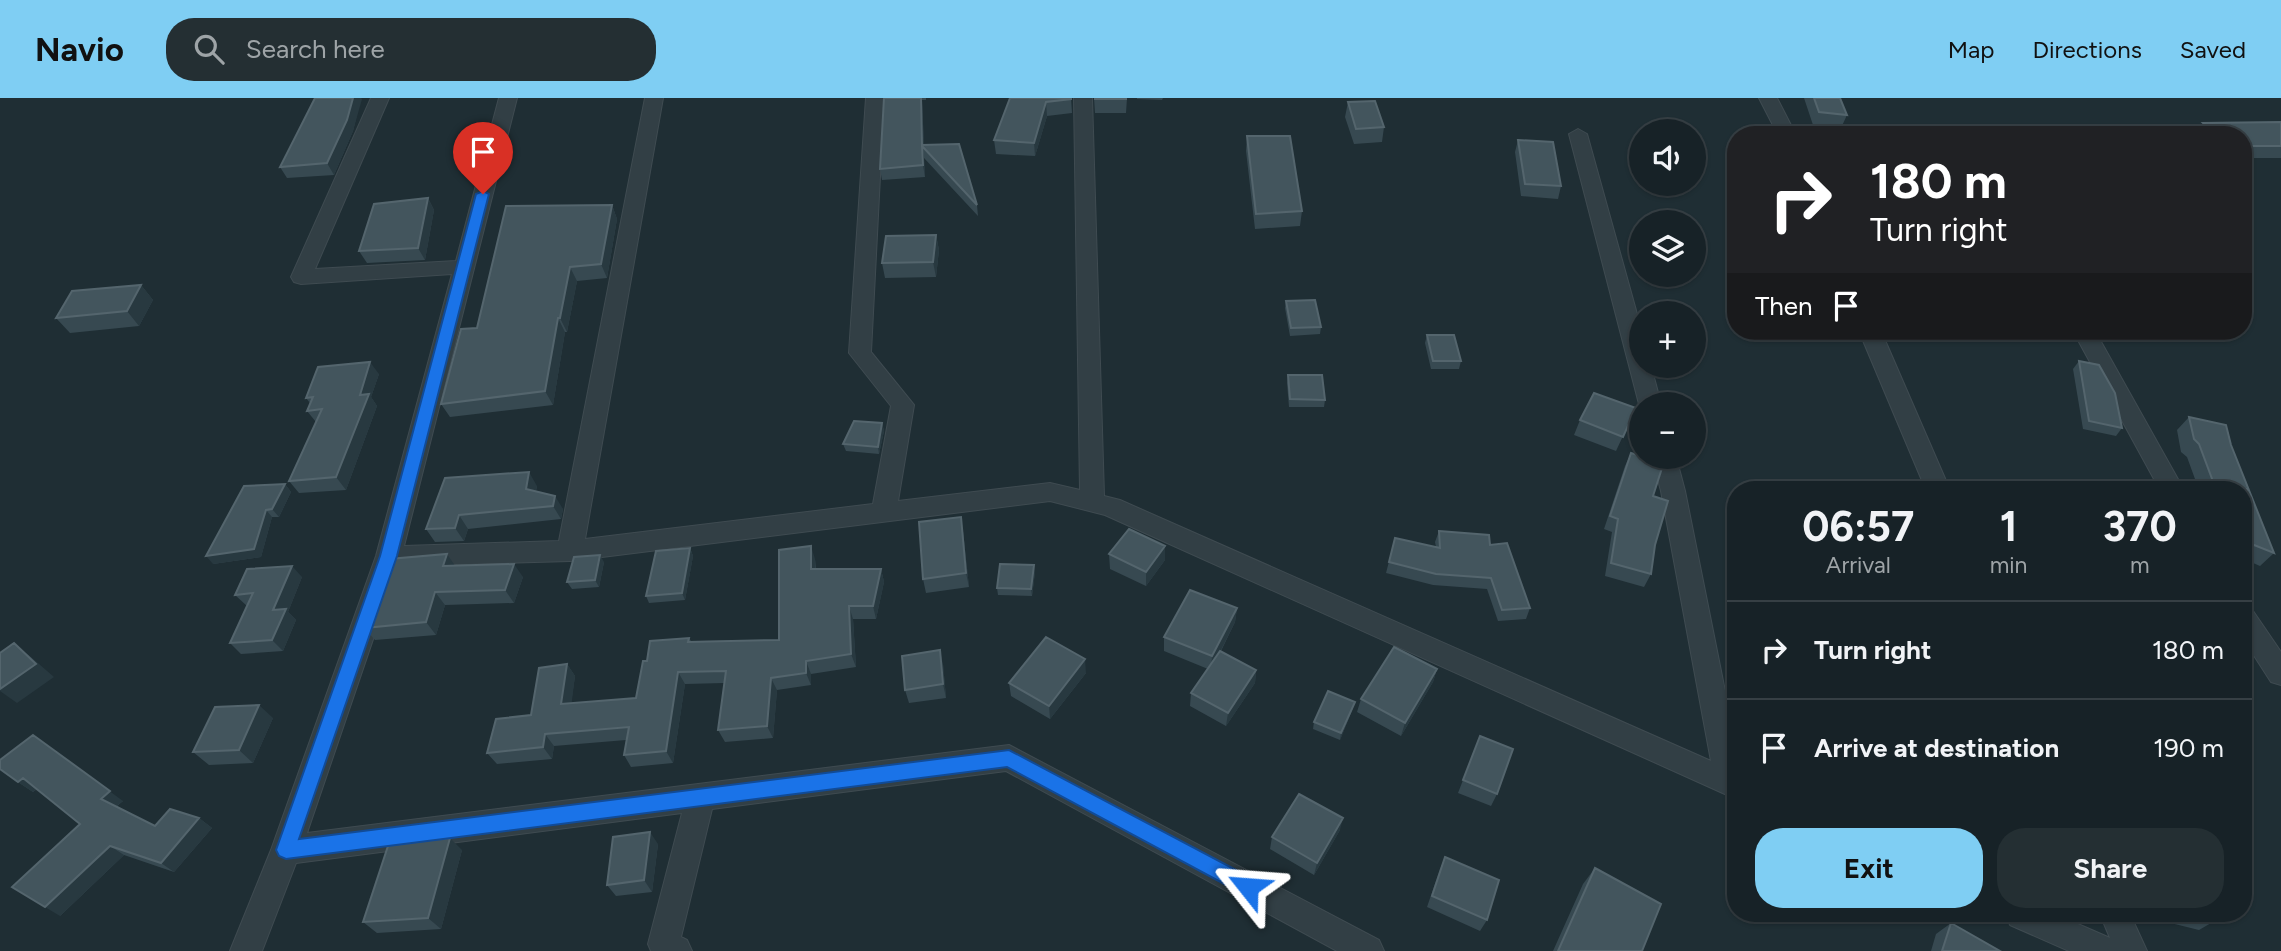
<!DOCTYPE html>
<html lang="en">
<head>
<meta charset="utf-8">
<style>
  :root { --surface:#172227; --page:#242f33; --text:#f1f3f6; --muted:#9ea4a7; --line:#363f44; --accent:#7fcef3 }
  body { margin:0; font-family:Figtree,sans-serif; background:var(--page); color:var(--text); height:100vh; display:flex; flex-direction:column; font-size:26px; white-space:nowrap }
  * { box-sizing:border-box; margin:0 }
  p { font-size:23px; color:var(--muted) }
  .icon { flex:none; width:38px; height:38px; fill:none; stroke:currentColor; stroke-width:2; stroke-linecap:round; stroke-linejoin:round }
  .map { position:relative; flex:1; overflow:hidden }
  .panel { position:absolute; left:1727px; top:383px; width:525px; height:441px; display:flex; flex-direction:column; background:var(--surface); border-radius:28px; box-shadow:0 2px 5px #0004,0 0 0 2px var(--line) }
  .panel>* { flex:none }
  .guide { position:absolute; left:1727px; top:28px; width:525px; height:214px; border-radius:28px; box-shadow:0 2px 5px #0004,0 0 0 2px var(--line); background:#202124; color:#fff; overflow:hidden }
  .controls { position:absolute; left:1629px; top:21px; display:grid; gap:14px }
  .controls a { display:grid; place-items:center; width:77px; height:77px; border-radius:50%; background:var(--surface); box-shadow:0 2px 5px #0004,0 0 0 2px var(--line); font-size:35px }
  .pin { position:absolute; display:grid; place-items:center; width:60px; height:60px; color:#fff; margin:-72px -30px; border-radius:50% 50% 50% 0; rotate:-45deg; box-shadow:0 0 7px #0007 }
  .pin .icon { rotate:45deg }
  .me { position:absolute; width:77px; margin:-38px; rotate:298deg; stroke-linejoin:round; filter:drop-shadow(0 0 5px #0008) }
  .turn { display:flex; align-items:center; gap:24px; height:147px; padding:0 28px; font-size:32px }
  .turn .icon { width:91px; height:91px; stroke-width:2.5 }
  .turn b { display:block; font-size:49px; line-height:60px }
  .then { display:flex; align-items:center; height:66px; padding:0 28px; background:#0003; gap:14px; font-size:26px }
  .eta { display:flex; justify-content:space-evenly; align-items:center; height:119px; text-align:center }
  .eta b { font-size:42px; font-weight:700; line-height:49px }
  .cta { display:flex; gap:14px; margin-top:auto; padding:14px 28px }
  .cta a { flex:1; height:80px; border-radius:28px; background:var(--accent); color:#111; font-size:28px; font-weight:700; line-height:80px; text-align:center }
  .cta a+a { background:var(--page); color:var(--text) }
  ul { padding:0; list-style:none }
  li { display:flex; align-items:center; gap:21px; height:98px; padding:0 28px; border-top:2px solid var(--line) }
  li div { flex:1 }
  li b { display:block; font-size:26px }
  li em { font-style:normal }
  header { display:flex; align-items:center; gap:42px; box-sizing:border-box; height:98px; padding:0 35px; background:var(--accent); color:#111 }
  header strong { font-size:33px }
  nav { display:flex; gap:38px; margin-inline-start:auto; font-size:24px }
  .search { width:490px; height:63px; background:var(--page); display:flex; align-items:center; gap:18px; box-sizing:border-box; padding:0 24px; border-radius:28px; color:var(--muted); font-size:26px }
  .map>svg:first-child { display:block }
</style>
</head>
<body>
<header>
<strong>Navio</strong>
<div class="search"><svg class="icon" aria-label="search" viewBox="0 0 24 24"><circle cx="10" cy="10" r="6"/><path d="M15 15l6 6"/></svg>Search here</div>
<nav><a>Map</a><a>Directions</a><a>Saved</a></nav>
</header>
<div class="map">
<svg width="2281" height="853" viewBox="0 0 2281 853">
  <rect width="100%" height="100%" fill="#1f2e34"/>
  <g fill="none" stroke-linecap="round" stroke-linejoin="round">
    <!-- minor casing -->
    <g stroke="#3f4b51" stroke-width="2">
      <path id="minor" d="M371 0H389L315 171 456 163 499 0H517L404 448 559 443 645 0H663L585 441 873 406 891 308 849 255 866 0H884L871 254 914 307 898 403 1050 385 1080 392 1074 0H1092L1104 398 1120 402 1711 663 1661 393 1652 359H1676L1685 393 1736 648V701L1105 417 1050 403 570 463 398 468 307 735 1009 647 1379 842 1384 853H1337L1006 673 712 711 681 839 687 842 692 853H651L648 846 682 715 296 765 262 853H230L271 752 376 458 452 176 301 186 294 184 291 179Z
        M1759 0H1777L1796 37H1778Z
        M1578 31 1587 36 1642 234V268H1651L1661 306H1642V311L1639 306 1569 36Z
        M1859 233H1881L1950 392H1926Z
        M2073 233H2095L2184 392H2160Z
        M2244 510 2253 513 2281 554V587L2271 584 2244 542Z
        M2006 816H2055L2110 840 2100 816H2130L2147 853H2069L2010 827Z"/>
    </g>
    <!-- minor -->
    <use href="#minor" fill="#323f45" fill-rule="evenodd"/>
  </g>
  <!-- wall -->
  <path fill="#374951" d="M315 0H361L353 33 334 77 287 80 280 69Z
    M884 0H926V2H922L924 47 977 107 978 118 924 60 925 79 882 82 880 71Z
    M1010 0H1071L1072 15 1047 18 1035 58 996 56 994 42Z
    M1094 0H1127L1126 15H1095Z
    M1137 0H1163L1162 2 1137 1Z
    M1804 0H1840L1847 17 1841 30 1813 27Z
    M1348 4 1384 29 1382 44 1354 46 1345 19Z
    M2281 24V60H2244V37H2195L2203 25Z
    M1247 38 1302 113 1300 128 1255 131 1246 53Z
    M1518 42 1561 88 1558 101 1521 98 1515 54Z
    M428 100 434 112 425 162 367 165 359 153Z
    M612 107 617 121 607 180 577 183 567 234H565L553 307 450 319 441 306 477 230Z
    M936 137 939 152 936 179 885 180 882 165Z
    M141 187 153 202 139 228 70 235 56 220Z
    M1286 203 1321 229 1320 236 1290 238 1285 210Z
    M1427 237 1461 263 1459 271H1431L1425 245Z
    M2079 263 2122 330 2116 338 2083 331 2073 271Z
    M379 276 371 299 377 308 346 392 299 395 289 383 316 324 307 313 310 305 306 300Z
    M1288 277 1325 302 1324 309H1289L1287 285Z
    M1636 310 1616 353 1574 337 1580 322Z
    M2189 319 2231 347 2274 455 2260 468 2244 461V392H2199L2187 359 2181 354 2177 332Z
    M882 325 884 333 879 356 846 353 843 346Z
    M1631 355 1653 398 1655 447 1651 476 1644 489 1605 478 1612 434 1604 431 1625 368Z
    M445 380 537 388 536 393 563 411 561 421 468 431 464 443 435 444 426 431Z
    M285 386 291 394 279 419H272L261 459 213 466Z
    M963 433 969 489 926 495 923 481Z
    M1439 433 1490 447 1530 510 1526 521 1498 523 1487 491 1433 487 1386 475 1395 440 1436 449 1435 444Z
    M690 450 693 458 685 502 649 505 646 498Z
    M1109 456 1165 462 1146 488 1110 471Z
    M815 461 816 471H881L884 484 876 521H853L856 569 811 576V587L777 592 773 640 725 644 718 632 724 585 685 586 673 665 631 669 624 657 626 642 554 648 552 661 497 666 487 655 531 617 567 566 575 578 571 605 636 600 647 563 689 540 691 543 779 542Z
    M604 464 599 489 572 491 567 484Z
    M456 468 523 479 514 505 445 507 436 537 375 542 364 530Z
    M1035 474 1032 498 998 497 997 490Z
    M302 479 288 514 296 522 283 553 241 556 230 545 247 508 235 497Z
    M1237 510 1235 524 1221 553 1256 572 1255 585 1226 628 1190 608 1191 595 1208 571 1164 553V539Z
    M943 566 946 600 909 605 905 592Z
    M1437 571 1433 584 1401 638 1357 614 1361 601Z
    M1086 575 1050 621 1011 598 1009 585Z
    M1353 610 1340 642 1313 631 1314 624Z
    M273 620 253 665 209 667 193 654Z
    M1480 638 1497 696 1491 708 1458 695Z
    M18 684 123 703 117 708 155 728 199 720 212 730 174 774 124 757 60 818 80 726 37 691 33 694Z
    M1340 732 1314 777 1270 751 1272 739Z
    M658 746 652 794 616 798 607 787Z
    M462 752 441 831 377 835 363 824Z
    M1445 759 1487 822 1480 833 1427 809 1440 771Z
    M1595 770 1642 853H1553L1583 786Z
    M2134 816H2216L2218 821 2199 832Z
    M1951 825 2000 853H1931L1936 836Z"/>
  <!-- shaded-wall -->
  <path fill="#283940" d="M353 0H361L362 1 353 33 334 77 327 65Z
    M921 0H922V2L924 50 922 49Z
    M1046 4 1047 18 1035 58 1034 45Z
    M922 48 924 60 925 79 923 67Z
    M428 100 434 112 425 162 418 150Z
    M612 107 617 121 607 180 601 166Z
    M936 137 939 152 936 179 933 164Z
    M570 169 577 183 567 234 560 220Z
    M141 187 153 202 139 228 127 213Z
    M558 220 565 234 553 307 545 293Z
    M370 264 379 276 371 299 377 308 346 392 336 379 360 297Z
    M882 325 884 333 879 356 878 349Z
    M529 374 537 388 534 404 526 391Z
    M285 386 291 394 279 419 272 411Z
    M555 398 563 411 561 421 553 408Z
    M266 412 272 419 261 459 213 466 206 458Z
    M459 417 468 431 464 443 455 430Z
    M961 419 963 433 969 489 966 475Z
    M811 448 815 461 816 484 811 471Z
    M1165 448V462L1146 488V474Z
    M690 450 693 458 685 502 682 495Z
    M447 456 456 469 443 468Z
    M600 457 604 464 599 489 595 482Z
    M514 466 523 479 514 505 505 492Z
    M1034 467 1035 474 1032 498 1031 491Z
    M292 468 302 479 288 514 296 522 283 553 272 542 273 512Z
    M881 471 884 484 876 521 873 508Z
    M435 494 445 507 436 537 426 524Z
    M849 508 853 521 856 569 851 556Z
    M1237 510 1235 524 1211 572 1212 558Z
    M14 545 31 559 54 579 17 605 0 593Z
    M940 552 943 566 946 600 943 586Z
    M1085 561 1086 575 1050 621 1049 608Z
    M806 563 811 576V587L806 575Z
    M567 566 575 578 570 618 561 606Z
    M1437 571 1433 584 1401 638 1405 625Z
    M1256 572 1255 585 1226 628 1228 615Z
    M678 574 685 586 673 665 666 653Z
    M771 580 777 592 773 640 767 628Z
    M1355 604 1353 610 1340 642 1341 635Z
    M259 607 273 620 253 665 239 652Z
    M545 636 554 648 552 661 543 649Z
    M47 647 123 703 114 710 101 701Z
    M23 680 38 690 33 694 18 684Z
    M199 720 212 730 174 774 161 765Z
    M1343 720 1340 732 1314 777 1317 765Z
    M650 734 658 746 652 794 644 782Z
    M450 740 462 752 441 831 428 820Z
    M110 748 124 757 60 818 45 809Z"/>
  <!-- building -->
  <path fill="#43555d" stroke="#54656d" stroke-width="2" d="M315 0H353L347 22 327 65 280 69Z
    M884 0H921L922 47 959 46 977 107 922 48 923 67 880 71Z
    M1010 0H1071V1L1046 4 1034 45 994 42Z
    M1095 0H1126V1H1095Z
    M1814 0H1840L1847 17 1819 14Z
    M1375 3 1384 29 1356 31 1348 4Z
    M2281 24V48H2244V37H2215L2203 25Z
    M1247 38H1290L1302 113 1256 116Z
    M1518 42 1553 44 1561 88 1525 86Z
    M428 100 418 150 359 153 374 106Z
    M612 107 601 166 570 169 560 220H558L545 293 441 306 461 231 477 230 506 108Z
    M936 137 933 164 882 165 886 138Z
    M141 187 127 213 56 220 72 193Z
    M1315 202 1321 229 1291 230 1286 203Z
    M1427 237H1454L1461 263H1433Z
    M2079 263 2099 267 2115 295 2122 330 2089 323Z
    M370 264 360 297 369 296 336 379 289 383 322 311 307 313 313 299 306 300 318 269Z
    M1288 277H1322L1325 302 1290 301Z
    M1594 295 1636 310 1623 339 1580 322Z
    M2189 319 2226 327 2231 347 2274 455 2244 443V413L2247 391 2214 386 2199 346 2194 341Z
    M854 323 882 325 878 349 843 346Z
    M1631 355 1660 364 1662 370 1653 398 1668 403 1655 447 1651 476 1611 465 1618 421 1610 418Z
    M529 374 526 391 555 398 553 408 459 417 455 430 426 431 445 380Z
    M285 386 272 411 266 412 254 451 206 458 244 388Z
    M961 419 966 475 923 481 919 424Z
    M1129 431 1165 448 1146 474 1109 456Z
    M1439 433 1489 437 1490 447 1507 445 1530 510 1502 512 1491 480 1436 476 1389 464 1395 440 1440 450Z
    M811 448V471H881L873 508H849L851 556 806 563V575L771 580 767 628 718 632 726 573 678 574 666 653 624 657 629 629 545 636 543 649 487 655 496 621 531 617 539 570 567 566 561 606 636 600 643 563H647L650 543 689 540 688 544 779 542V452Z
    M690 450 682 495 646 498 656 453Z
    M447 456 443 468 514 466 505 492 435 494 426 524 364 530 389 461Z
    M600 457 595 482 567 484 574 459Z
    M1000 466 1034 467 1031 491 997 490Z
    M292 468 273 512 286 511 272 542 230 545 253 495 235 497 247 471Z
    M1190 492 1237 510 1212 558 1164 539Z
    M1046 539 1085 561 1049 608 1009 585Z
    M14 545 36 566 0 591V555Z
    M1394 549 1437 571 1405 625 1361 601Z
    M940 552 943 586 905 592 902 558Z
    M1220 553 1256 572 1228 615 1191 595Z
    M1328 593 1355 604 1341 635 1314 624Z
    M259 607 239 652 193 654 215 609Z
    M33 637 110 693 101 701 155 728 170 711 199 720 161 765 110 748 45 809 12 789 80 726 23 680 18 684 0 671V662Z
    M1480 638 1513 651 1497 696 1463 682Z
    M1299 696 1343 720 1317 765 1272 739Z
    M650 734 644 782 607 787 613 739Z
    M450 740 428 820 363 824 389 745Z
    M1445 759 1499 782 1487 822 1432 798Z
    M1595 770 1661 806 1642 853H1558Z
    M2195 816H2216L2218 821Z
    M1951 825 2000 853H1942Z"/>
  <!-- route -->
  <path fill="#1a73e8" stroke="#114b97" stroke-width="2" d="M483 93 489 96 397 458 299 741 1009 652 1255 782 1258 789 1255 795 1248 798 1241 795 1007 669 286 761 279 758 276 752 380 458 476 96Z"/>
</svg>
<div class="controls">
<a><svg class="icon" aria-label="sound" viewBox="0 0 24 24"><path d="M4 9h4l5-4v14l-5-4H4zM17 9q2 3 0 6"/></svg></a>
<a><svg class="icon" aria-label="layers" viewBox="0 0 24 24"><path d="M12 4l9 5-9 5-9-5zM3 14l9 5 9-5"/></svg></a>
<a>+</a>
<a>−</a>
</div>
<div class="pin" style="left:483px;top:96px;background:#d93025"><svg class="icon" aria-label="arrive" viewBox="0 0 24 24"><path d="M6 21V4h12l-3 4 3 4H6"/></svg></div>
<svg class="me" style="left:1248px;top:789px" viewBox="-20 -20 40 40"><path d="M0-17L14 15 0 8-14 15z" fill="#1a73e8" stroke="#fff" stroke-width="4"/></svg>
<div class="guide">
<div class="turn"><svg class="icon" aria-label="right" viewBox="0 0 24 24"><path d="M7 20v-9h11M14 6l5 5-5 5"/></svg><div><b>180 m</b>Turn right</div></div>
<div class="then">Then<svg class="icon" aria-label="arrive" viewBox="0 0 24 24"><path d="M6 21V4h12l-3 4 3 4H6"/></svg></div>
</div>
<section class="panel">
<div class="eta">
<div><b>06:57</b><p>Arrival</p></div>
<div><b>1</b><p>min</p></div>
<div><b>370</b><p>m</p></div>
</div>
<ul>
<li><svg class="icon" aria-label="right" viewBox="0 0 24 24"><path d="M7 20v-9h11M14 6l5 5-5 5"/></svg><div><b>Turn right</b></div><em>180 m</em></li>
<li><svg class="icon" aria-label="arrive" viewBox="0 0 24 24"><path d="M6 21V4h12l-3 4 3 4H6"/></svg><div><b>Arrive at destination</b></div><em>190 m</em></li>
</ul>
<div class="cta"><a>Exit</a><a>Share</a></div>
</section>
</div>
</body>
</html>
